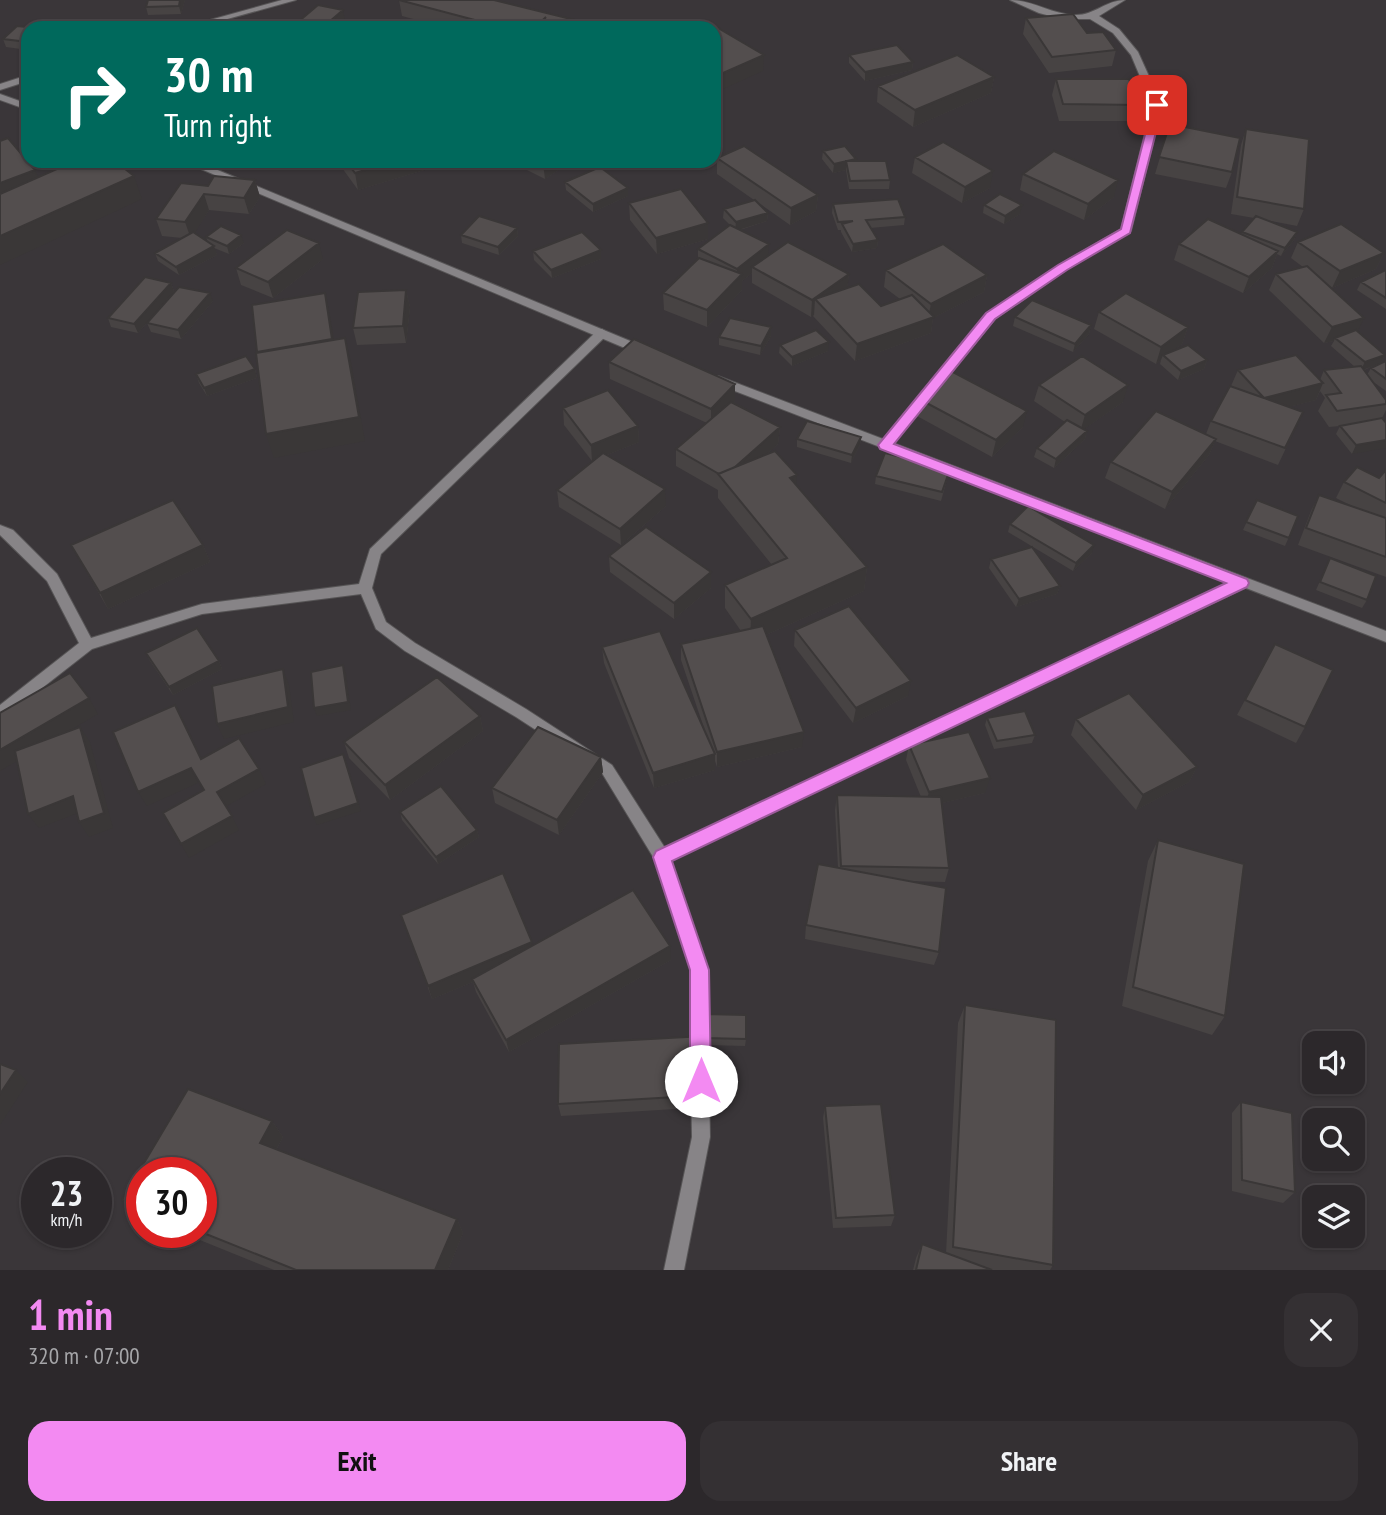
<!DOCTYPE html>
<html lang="en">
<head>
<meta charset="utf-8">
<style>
  :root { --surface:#2c282b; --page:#343033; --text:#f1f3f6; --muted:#a6a6a9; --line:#484447; --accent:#f38af2 }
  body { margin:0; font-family:"PT Sans Narrow",sans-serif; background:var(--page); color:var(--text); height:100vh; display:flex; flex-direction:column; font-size:26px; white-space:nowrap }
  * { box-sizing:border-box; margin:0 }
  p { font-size:23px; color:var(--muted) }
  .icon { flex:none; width:38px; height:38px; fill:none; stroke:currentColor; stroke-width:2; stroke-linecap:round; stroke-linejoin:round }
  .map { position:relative; height:1270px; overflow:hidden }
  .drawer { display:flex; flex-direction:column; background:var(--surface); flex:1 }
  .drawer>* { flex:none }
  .banner { position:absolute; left:21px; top:21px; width:700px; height:147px; border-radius:21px; box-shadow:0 2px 5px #0004,0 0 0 2px var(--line); background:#00695c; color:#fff; overflow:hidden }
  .fabs { position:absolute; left:1302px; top:1031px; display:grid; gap:14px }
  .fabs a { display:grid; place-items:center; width:63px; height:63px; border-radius:14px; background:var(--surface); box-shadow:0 2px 5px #0004,0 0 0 2px var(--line); font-size:35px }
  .speed { position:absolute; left:21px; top:1157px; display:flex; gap:14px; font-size:35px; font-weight:700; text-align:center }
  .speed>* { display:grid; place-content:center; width:91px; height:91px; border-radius:50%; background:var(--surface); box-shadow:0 2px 5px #0004,0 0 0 2px var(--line); line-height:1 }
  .speed small { font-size:18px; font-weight:400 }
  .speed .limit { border:10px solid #d22; background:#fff; color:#111 }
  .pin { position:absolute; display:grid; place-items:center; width:60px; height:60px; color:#fff; margin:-30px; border-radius:14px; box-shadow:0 4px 10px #0006 }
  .me { position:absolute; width:77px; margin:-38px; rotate:0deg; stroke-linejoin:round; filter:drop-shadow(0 0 5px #0008) }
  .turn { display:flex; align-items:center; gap:24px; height:147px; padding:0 28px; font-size:32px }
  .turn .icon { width:91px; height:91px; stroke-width:2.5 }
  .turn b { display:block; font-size:49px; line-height:60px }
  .round { display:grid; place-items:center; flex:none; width:74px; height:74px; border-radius:21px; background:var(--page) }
  .head { display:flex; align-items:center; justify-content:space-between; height:119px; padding:0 28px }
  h1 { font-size:42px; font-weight:800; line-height:52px; color:var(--accent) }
  .cta { display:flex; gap:14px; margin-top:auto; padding:14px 28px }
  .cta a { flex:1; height:80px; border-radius:21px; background:var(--accent); color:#111; font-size:28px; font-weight:800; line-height:80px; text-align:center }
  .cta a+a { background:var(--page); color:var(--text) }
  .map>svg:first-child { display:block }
</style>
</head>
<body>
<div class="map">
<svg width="1386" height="1270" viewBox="0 0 1386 1270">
  <rect width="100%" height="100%" fill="#3a3639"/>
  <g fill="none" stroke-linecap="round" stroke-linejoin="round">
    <!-- minor casing -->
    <g stroke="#565455" stroke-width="2">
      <path id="minor" d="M282 0H296L195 28H181Z
        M1010 0C1032 0 1051 14 1074 15 1094 16 1106 0 1125 0L1099 16 1119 29 1138 52 1162 105 1131 231 1067 269 995 319 889 448 885 449 879 445 881 442 987 313 1059 265 1121 229 1152 105 1131 55 1113 33 1090 19H1062L1039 13Z
        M28 75V81L0 90V84Z
        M602 329 608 333 606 336 381 554 372 588 386 622 415 643 526 709 612 765 665 848 1237 579 1242 578 1249 583 1247 587 671 860 708 970 709 1053 706 1059 700 1061 694 1059 691 1053 692 970 655 860 602 773 516 717 405 651 376 629 361 594 202 614 92 649 5 717 0 719V705L79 643 47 581 0 535V525L13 530 57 574 91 638 202 604 359 584 370 549 598 330Z
        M700 1079 706 1082 709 1088 710 1137 684 1270H664L692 1137 691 1088 694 1082Z"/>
    </g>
    <!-- tertiary casing -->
    <g stroke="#565455" stroke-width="2">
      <path id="tertiary" d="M0 94 28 104V110L0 100Z
        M182 161H196L647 348 649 351 647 354H639Z
        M718 376 1386 631V642L714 383V377Z"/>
    </g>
    <!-- minor -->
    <use href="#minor" fill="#878487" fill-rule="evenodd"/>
    <!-- tertiary -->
    <use href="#tertiary" fill="#878487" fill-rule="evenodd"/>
  </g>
  <!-- wall -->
  <path fill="#474343" d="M148 0H185L181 14 148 15 146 7Z
    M399 0 579 21V28H447L402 16Z
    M1026 18 1087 33 1116 50 1112 66 1049 73 1023 34Z
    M28 28V50L6 47 3 39Z
    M849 55 913 62 912 70 865 81 849 63Z
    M994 77 991 93 913 127 877 102 878 86Z
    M1056 79 1138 105 1134 121H1059L1052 95Z
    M1170 124 1232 172 1226 188 1155 174Z
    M1246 129 1304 209 1297 226 1266 220 1297 232 1294 240 1281 256 1277 254 1272 268 1243 293 1174 260 1179 244 1241 234 1242 232 1254 218 1231 214 1241 145Z
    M823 151 856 159V161L890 180 889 189H849L846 170 833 173 822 159Z
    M915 157 990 188 962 203 912 173Z
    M717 158 818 195 816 211 790 225 759 203 768 213 767 221 740 230 769 256 849 274 847 288 881 306 900 299 884 287 886 270 987 275 984 292 933 318 931 333 855 361 813 316 814 315 811 317 752 283V273L742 281V290L707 327 664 310 663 293 698 258V249L730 225 723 218 724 209 754 200 717 174Z
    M337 161H454L358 190Z
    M518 161H572L545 179 519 166Z
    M1023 174 1114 197 1084 220 1020 190Z
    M255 180 260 197 249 214 209 210 194 233 208 242 206 237 244 243 229 254 214 248 217 255 179 275 158 261 155 253 182 238 162 236 156 219 208 186Z
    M565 182 628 196 593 212 566 190Z
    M629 203 708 239 657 254 630 220Z
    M833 204 905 217 904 225 870 228 878 240 877 248 852 252 841 232V230H838L832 213Z
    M984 205 1020 214 1004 224 983 213Z
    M517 228 518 236 499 255 462 243 461 235Z
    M1298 242 1384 253 1376 269 1332 288 1324 282 1357 332 1385 355 1381 363 1364 370 1367 375 1371 368 1386 361V391L1372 381 1386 400V410L1382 418 1352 454 1336 434 1340 426 1329 427 1318 411 1325 398 1320 391 1316 400 1288 407 1303 412 1278 465 1215 441 1209 455 1165 509 1105 478 1111 462 1206 434 1211 421 1231 386 1238 370 1320 380 1324 370 1355 367 1331 346 1334 341 1324 343 1269 290 1276 274 1303 267 1291 258Z
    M601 250V259L552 278 534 260 533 251Z
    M323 259 273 298 241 285 236 268Z
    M1386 270V309L1357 290 1361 282Z
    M171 283 174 291 138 333 111 327 108 318Z
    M406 290 410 307 406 343 357 345 353 328Z
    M213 301 181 339 151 332 147 323Z
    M1099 312 1188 327 1182 344 1172 351 1207 360 1204 369 1178 380 1160 364 1161 360 1156 364 1094 329Z
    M1015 317 1091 325 1089 334 1073 352 1013 326Z
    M771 336 760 355 719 345V337Z
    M780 345 828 351 792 366 779 353Z
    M609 362 735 401 733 402 780 427 778 444 767 454 796 485 867 567 864 591 766 635 802 747 717 767 715 761V770L654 788 604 663 602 647 705 731 681 660V644L741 631 725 608V585L772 565 718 498V490L676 466V449L707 423 610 379Z
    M255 369 257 378 207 396 199 383 196 374Z
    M1039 385 1123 402 1084 429 1087 431 1085 439 1054 468 1034 457 1037 448 1065 422 1034 401Z
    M919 399 1023 427 992 457 917 416Z
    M563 408 638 426 639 442 607 455 666 506 621 545 559 507 557 490 592 461 564 425Z
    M861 437 860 445 851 463 797 447V439Z
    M950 469 941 501 875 484 876 476Z
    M1386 470V577L1298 545 1311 511 1319 495 1350 505 1336 498 1344 482 1379 478Z
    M1257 500 1298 516 1285 546 1243 530Z
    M1010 524 1092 553 1073 571 1008 532Z
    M71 545H203L210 562 108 609Z
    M609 556 711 588 674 619 610 572Z
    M1330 558 1367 600 1362 608 1316 590Z
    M991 559 1060 586 1057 594 1016 607 989 568Z
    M795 630 908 696 853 723 794 646Z
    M1275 644 1305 727 1296 743 1237 715Z
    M146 653 219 661 222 669 173 695 150 661Z
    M480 716 483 731 390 800 349 758 344 742Z
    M987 718 1035 735 1032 743 994 749 985 725Z
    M1076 719 1197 767 1189 782 1136 810 1071 735Z
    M909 745 985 793 942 803 949 868 945 882 908 881 939 952 934 965 805 939 806 925 838 868 835 810 837 795 921 797 906 760Z
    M601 757 603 772 559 835 495 803 492 788Z
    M400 812 477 830 479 837 438 864 402 820Z
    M1158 840 1225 1016 1212 1035 1122 1006 1148 861Z
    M401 915 533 945 671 960 509 1052 476 992 473 982 432 999Z
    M965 1005 1053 1265 1050 1270H913L916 1258 922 1244 946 1253 958 1023Z
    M704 1036 746 1039 745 1046 706 1045 708 1107 561 1116 558 1104Z
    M188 1089 272 1121 283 1137 276 1150 457 1219 463 1233 448 1270H274L180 1232H201V1172H142V1216L138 1215 122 1200Z
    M1241 1102 1295 1192 1283 1203 1232 1191V1113Z
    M825 1106 895 1215 891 1226 833 1228 823 1118Z"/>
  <!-- shaded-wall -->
  <path fill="#3a3737" d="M180 0H185L181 14 179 6Z
    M343 10 346 26 343 28H322Z
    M579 21V28H572Z
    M764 55 763 71 714 93V77Z
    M913 62 912 70 865 81V72Z
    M994 77 991 93 913 127 915 110Z
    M856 159V167L846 161V170L833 173 834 164Z
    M396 161H454L358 190 355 173Z
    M546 161H572L545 179 543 163Z
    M35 170 42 186 0 202V183Z
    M993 171 990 188 962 203 965 187Z
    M134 176 142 199 0 265V236Z
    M255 180 260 197 249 214 244 198Z
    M1118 180 1114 197 1084 220 1088 204Z
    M628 188V196L593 212V204Z
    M204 194 209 210 191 239 185 222Z
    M818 195 816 211 790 225 791 208Z
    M1022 205 1020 214 1004 224 1005 216Z
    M768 213 767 221 735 231 736 222Z
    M708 223V239L657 254 656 238Z
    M517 228 518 236 499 255 498 247Z
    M1297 232 1294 240 1281 256 1285 248Z
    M241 235 244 243 229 254 227 246Z
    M878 240 877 248 852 252 853 244Z
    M319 243 323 259 273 298 268 282Z
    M769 244 768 260 752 267V273L742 281V290L707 327V310L737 279V269Z
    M214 246 217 255 179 275 176 267Z
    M601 250V259L552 278 551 270Z
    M1278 251 1272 268 1243 293 1249 277Z
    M1384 253 1376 269 1332 288 1340 271Z
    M849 274 847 291 815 299 814 315 811 317 812 300Z
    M987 275 984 292 933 318 931 333 855 361 857 344 928 318 931 304Z
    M171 283 174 291 138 333 134 324Z
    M406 290 410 307 406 343 403 326Z
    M210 293 213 301 181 339 178 330Z
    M325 293 329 310 337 356 262 368 257 352Z
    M1364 318 1356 335 1335 338 1334 341 1324 343 1332 327Z
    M1091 325 1089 334 1073 352 1075 344Z
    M771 327V336L760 355 761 346Z
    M1188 327 1182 344 1165 357 1163 355 1161 360 1156 364 1161 347Z
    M345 338 351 362 365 441 274 458 266 434Z
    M829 342 828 351 792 366V357Z
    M1385 355 1381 363 1360 371 1365 362Z
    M1207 360 1204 369 1178 380 1181 371Z
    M255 369 257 378 207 396 204 388Z
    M1323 383 1316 400 1257 415 1264 398Z
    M735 384V401L711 425V409Z
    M1128 385 1123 402 1080 432 1085 415Z
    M1027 411 1023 427 992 457 996 440Z
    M638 426 639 442 592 461 591 445Z
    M780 427 778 444 730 488 725 477Z
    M1087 431 1085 439 1054 468 1056 459Z
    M861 437 860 445 851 463 852 455Z
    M1216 439 1209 455 1165 509 1172 492Z
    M1386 440V448L1352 454 1356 445Z
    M797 475 795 499 790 478Z
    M665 489 666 506 621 545 620 529Z
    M203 545 210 562 108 609 100 593Z
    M1094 545 1092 553 1073 571 1076 563Z
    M867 567 864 591 750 642 751 619Z
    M711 572V588L674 619V603Z
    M1060 586 1057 594 1016 607 1019 599Z
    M219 661 222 669 173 695 169 687Z
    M343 665 346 673 351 710 317 716 314 708Z
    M283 669 289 685 294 722 224 739 217 724Z
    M911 681 908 696 853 723 856 708Z
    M89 698 98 714 0 771V750Z
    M480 716 483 731 390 800 385 785Z
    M80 727 90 742 113 828 89 837 79 822Z
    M804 732 802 747 717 767V752Z
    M343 754 361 811 317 825 314 818Z
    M715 754V770L654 788 653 773Z
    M601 757 603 772 559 835 557 820Z
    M1197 767 1189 782 1136 810 1143 795Z
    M191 768 198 783 147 806 138 792Z
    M259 769 266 784 225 807 217 792Z
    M990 778 985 793 925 807 929 792Z
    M73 796 83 811 39 828 28 814Z
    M232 816 239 830 189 858 181 844Z
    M477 830 479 837 438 864 436 857Z
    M532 942 535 956 472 979 473 982 432 999 428 986Z
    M670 946 671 960 509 1052 506 1040Z
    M16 1070 28 1082 0 1125V1094Z
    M272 1121 283 1137 271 1159 260 1143Z
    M457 1219 463 1233 448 1270H435Z"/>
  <!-- building -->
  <path fill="#534e4e" stroke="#3a3737" stroke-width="2" d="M148 0H180L179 6 146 7Z
    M399 0H494L579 21 572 28H536L546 17 534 28H505Z
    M318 5 343 10 322 28H291Z
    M1073 14 1087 33 1103 32 1116 50 1052 57 1026 18Z
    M235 20 252 28H219Z
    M17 26 37 28H28V42L3 39Z
    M718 28 764 55 714 77V29Z
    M897 45 913 62 865 72 849 55Z
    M957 55 994 77 915 110 878 86Z
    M1056 79H1129L1138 105 1063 104Z
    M1170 124 1240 138 1232 172 1159 157Z
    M1246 129 1309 139 1304 209 1237 197Z
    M8 138 35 170 0 183V141Z
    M943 142 993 171 965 187 915 157Z
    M744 146 818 195 791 208 717 158Z
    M845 146 856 159 834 164 823 151Z
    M1054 151 1118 180 1088 204 1023 174Z
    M75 161H115L134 176 0 236V194Z
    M346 161H396L355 173Z
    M846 161H886L890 180 850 181Z
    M600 167 628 188 593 204 565 182Z
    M214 176 255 180 244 198 204 194 185 222 156 219 181 183 208 186Z
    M681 189 708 223 656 238 629 203Z
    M1000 194 1022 205 1005 216 984 205Z
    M898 199 905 217 866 220 878 240 853 244 842 224 853 221 838 222 833 204Z
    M755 200 768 213 736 222 724 209Z
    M479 216 517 228 498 247 461 235Z
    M1256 216 1297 232 1285 248 1242 232Z
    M1208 219 1278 251 1249 277 1179 244Z
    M1341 224 1384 253 1340 271 1298 242Z
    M730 225 769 244 737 269 698 249Z
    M221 226 241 235 227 246 206 237Z
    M287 230 319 243 268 282 236 268Z
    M193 232 214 246 176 267 155 253Z
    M582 232 601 250 551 270 533 251Z
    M788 242 849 274 812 300 752 267Z
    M943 244 987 275 931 304 886 270Z
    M699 258 742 274 707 310 663 293Z
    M1307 266 1364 318 1332 327 1276 274Z
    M1386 270V298L1361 282Z
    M145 277 171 283 134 324 108 318Z
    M859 284 881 306 912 295 934 317 857 344 815 299Z
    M179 287 210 293 178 330 147 323Z
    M406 290 403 326 353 328 358 292Z
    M325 293 332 339 257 352 252 305Z
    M1126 293 1188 327 1161 347 1099 312Z
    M1032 300 1091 325 1075 344 1015 317Z
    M730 318 771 327 761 346 719 337Z
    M816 330 829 342 792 357 780 345Z
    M1356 330 1385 355 1365 362 1335 338Z
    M345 338 359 417 266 434 256 353Z
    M634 339 735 384 711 409 609 362Z
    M1188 345 1207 360 1181 371 1163 355Z
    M1296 355 1323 383 1264 398 1303 412 1285 448 1211 421 1230 386 1264 398 1238 370Z
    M246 356 255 369 204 388 196 374Z
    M1082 356 1128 385 1085 415 1039 385Z
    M1386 361V379L1371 368Z
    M1361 366 1386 400V404L1337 411 1326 395 1341 393 1324 370Z
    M951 371 1027 411 996 440 919 399Z
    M608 390 638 426 591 445 563 408Z
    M731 402 780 427 735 467 719 474 676 449Z
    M1156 411 1216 439 1172 492 1111 462Z
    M1382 418 1386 423V440L1356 445 1340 426Z
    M1067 420 1087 431 1056 459 1037 448Z
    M807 421 861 437 852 455 797 439Z
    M775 451 797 475 790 478 867 567 751 619 725 585 787 558 718 474Z
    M603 453 665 489 620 529 557 490Z
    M885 453 950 469 942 492 876 476Z
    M1357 467 1379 478 1386 470V503L1344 482Z
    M1319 495 1386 518V557L1306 528Z
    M173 500 203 545 100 593 71 545Z
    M1257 500 1298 516 1289 538 1246 522Z
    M1028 506 1094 545 1076 563 1010 524Z
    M646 527 711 572 674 603 609 556Z
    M1032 547 1060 586 1019 599 991 559Z
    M1330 558 1376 576 1367 600 1320 582Z
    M849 606 911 681 856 708 795 630Z
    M763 626 804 732 717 752 681 644Z
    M197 628 219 661 169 687 146 653Z
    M660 631 715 754 653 773 602 647Z
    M1275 644 1333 670 1305 727 1245 700Z
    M343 665 348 702 314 708 311 672Z
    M283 669 288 707 217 724 212 686Z
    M70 673 89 698 0 750V713Z
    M437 677 480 716 385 785 344 742Z
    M1129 693 1197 767 1143 795 1076 719Z
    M175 705 201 759 239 738 259 769 217 792 232 816 181 844 163 813 204 790 191 768 138 792 113 732Z
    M1025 711 1035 735 997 741 987 718Z
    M80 727 104 813 79 822 73 796 28 814 15 751Z
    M538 727 601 757 557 820 492 788Z
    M969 732 990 778 929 792 909 745Z
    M343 754 358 803 314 818 301 768Z
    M441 786 477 830 436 857 400 812Z
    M837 795 941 797 949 868 841 866Z
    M1158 840 1244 864 1225 1016 1133 987Z
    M818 864 946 888 939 952 806 925Z
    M503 873 532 942 428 986 401 915Z
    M633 890 670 946 506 1040 472 979Z
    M965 1005 1056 1020 1053 1265 953 1247Z
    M704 1014 746 1015V1039L705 1038V1036H704Z
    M705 1036 709 1095 558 1104 559 1044Z
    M0 1064 16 1070 0 1094Z
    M188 1089 272 1121 260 1143 457 1219 435 1270H296L201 1232V1172H142V1208L122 1200Z
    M1241 1102 1292 1113 1295 1192 1242 1180Z
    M881 1104 895 1215 836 1218 825 1106Z
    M922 1244 992 1270H916Z"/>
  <!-- route -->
  <path fill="#f38af2" stroke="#9e5a9d" stroke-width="2" d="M1153 103 1163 105 1130 233 1067 270 995 319 894 444 1247 579 1249 583 1247 587 672 861 709 970 711 1081 708 1088 701 1091 693 1088 690 1081V970L653 857 656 851 1226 583 880 449 878 445 986 313 1058 265 1121 229Z"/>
</svg>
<div class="fabs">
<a><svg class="icon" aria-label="sound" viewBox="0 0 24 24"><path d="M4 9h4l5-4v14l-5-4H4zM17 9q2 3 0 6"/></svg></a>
<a><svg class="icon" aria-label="search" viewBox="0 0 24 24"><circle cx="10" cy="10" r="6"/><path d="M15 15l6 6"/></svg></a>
<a><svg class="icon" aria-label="layers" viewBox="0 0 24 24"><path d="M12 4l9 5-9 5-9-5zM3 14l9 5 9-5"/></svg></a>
</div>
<div class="speed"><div>23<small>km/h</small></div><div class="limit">30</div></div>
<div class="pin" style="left:1157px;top:105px;background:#d93025"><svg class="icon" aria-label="arrive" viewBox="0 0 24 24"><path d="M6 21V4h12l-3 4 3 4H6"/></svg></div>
<svg class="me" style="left:701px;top:1081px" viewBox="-20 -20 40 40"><circle r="19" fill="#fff"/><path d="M0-13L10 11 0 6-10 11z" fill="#f38af2"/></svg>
<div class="banner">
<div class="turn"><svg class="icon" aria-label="right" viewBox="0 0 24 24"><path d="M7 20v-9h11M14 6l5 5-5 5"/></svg><div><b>30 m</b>Turn right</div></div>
</div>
</div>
<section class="drawer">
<div class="head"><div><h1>1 min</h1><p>320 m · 07:00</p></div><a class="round"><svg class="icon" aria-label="close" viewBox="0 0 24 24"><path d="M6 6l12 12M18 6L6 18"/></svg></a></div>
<div class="cta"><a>Exit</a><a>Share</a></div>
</section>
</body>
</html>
